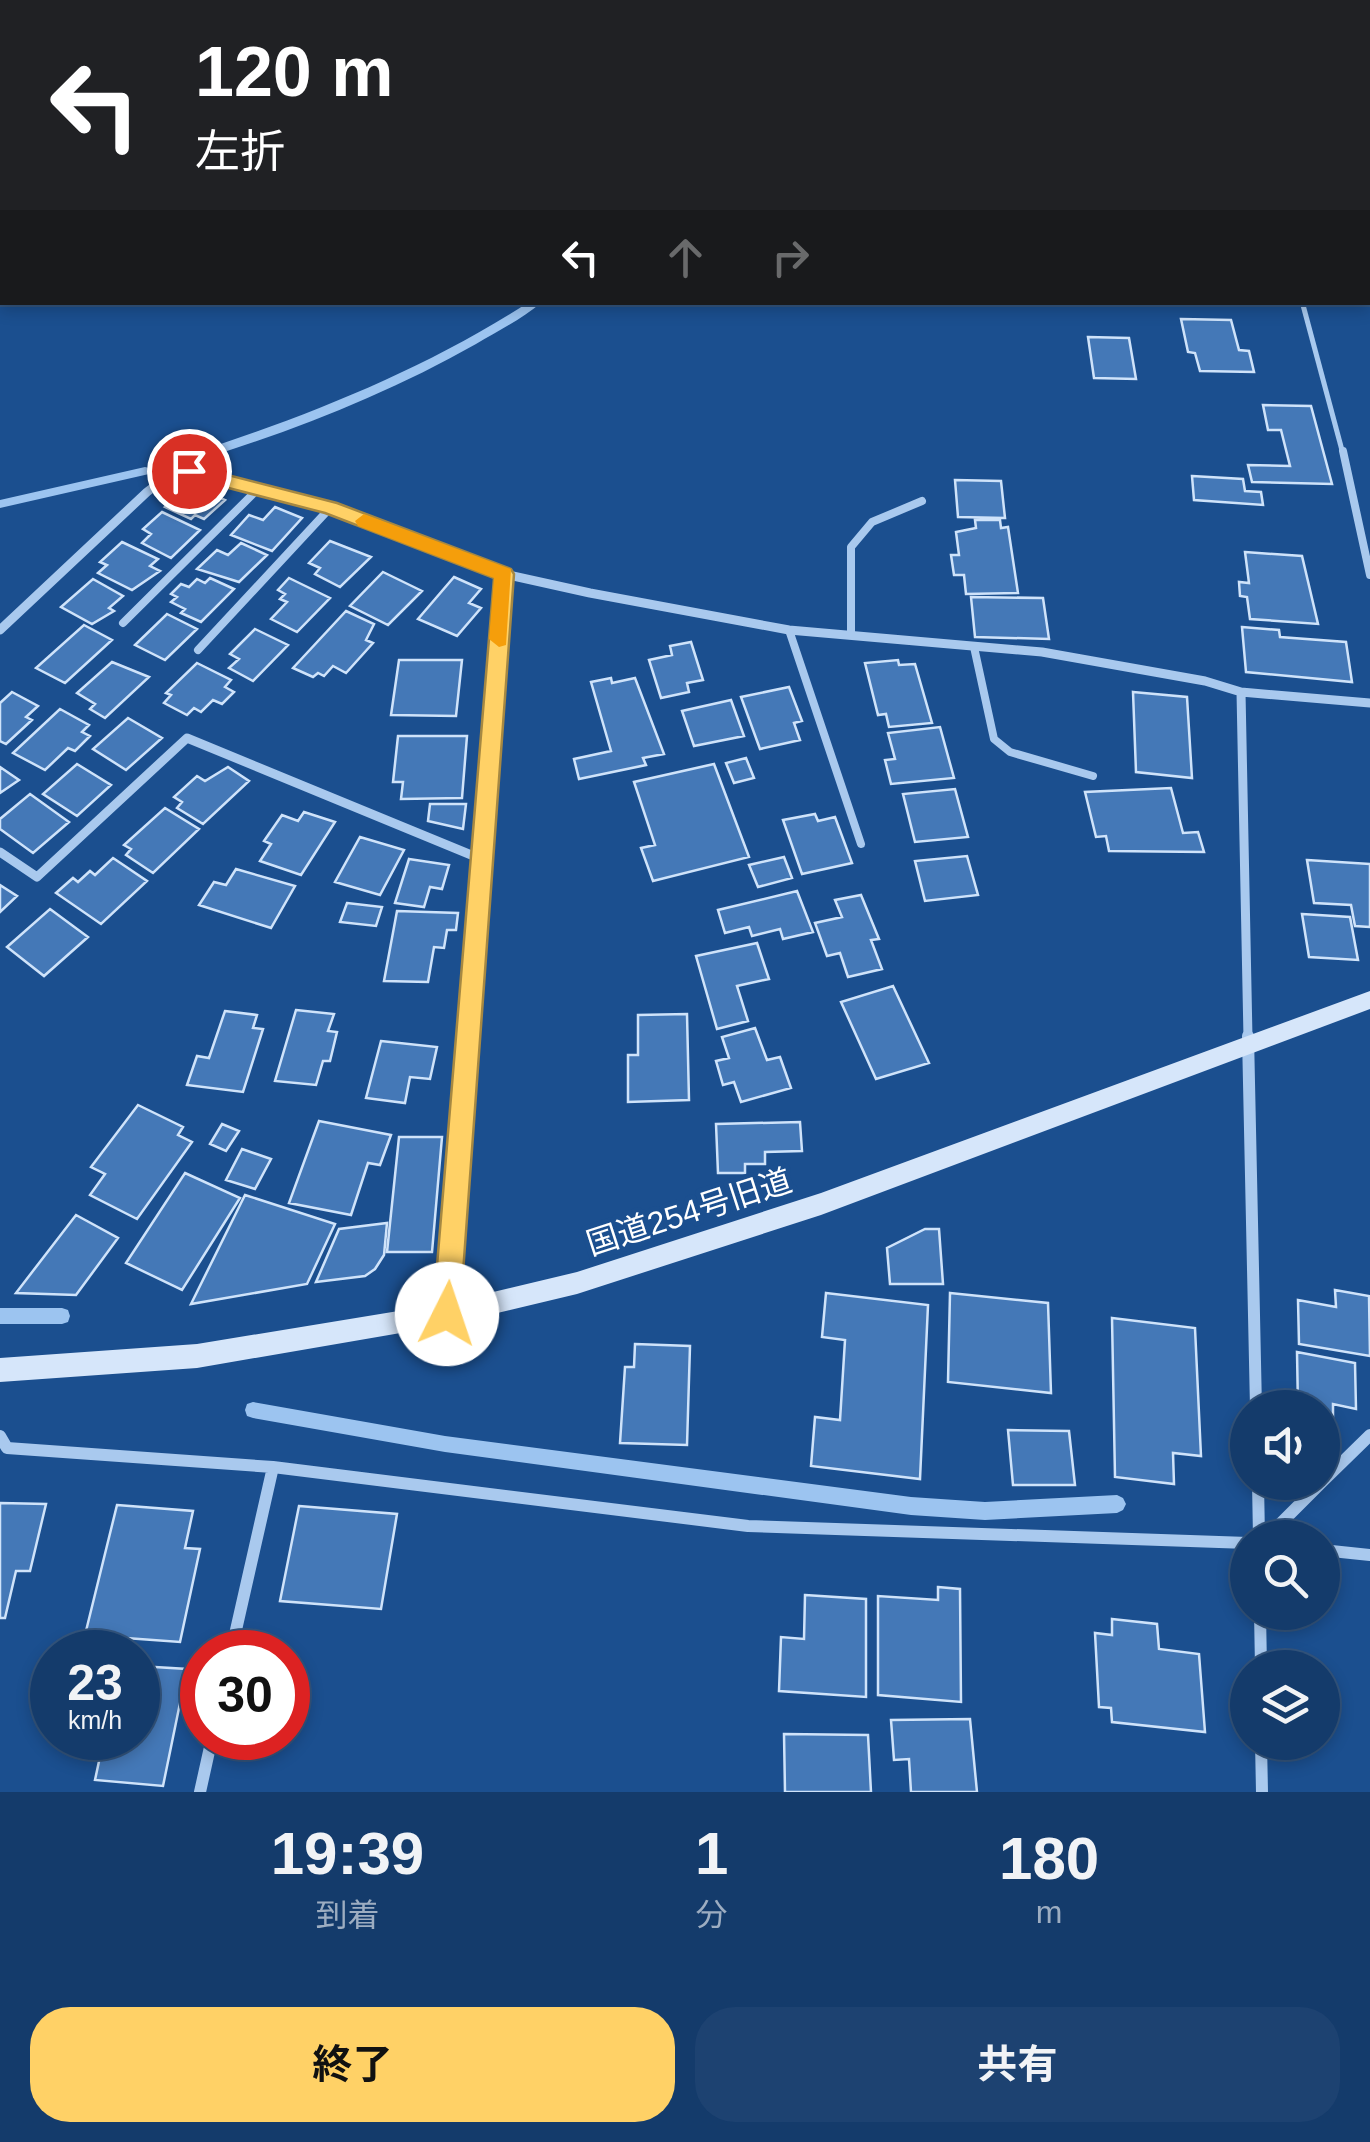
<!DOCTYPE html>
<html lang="ja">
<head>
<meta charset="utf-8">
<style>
  :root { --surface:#143b6b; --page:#1d4271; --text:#f1f3f6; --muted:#9dadc1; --line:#33557e; --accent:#ffd166 }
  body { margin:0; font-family:Helvetica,"Noto Sans JP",sans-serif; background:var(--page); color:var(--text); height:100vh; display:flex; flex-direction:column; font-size:38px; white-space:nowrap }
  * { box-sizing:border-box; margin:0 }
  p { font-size:32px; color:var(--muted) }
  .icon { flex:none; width:55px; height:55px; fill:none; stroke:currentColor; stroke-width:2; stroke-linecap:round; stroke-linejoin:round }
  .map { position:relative; height:1792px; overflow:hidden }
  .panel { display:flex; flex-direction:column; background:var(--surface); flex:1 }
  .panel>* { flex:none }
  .guide { position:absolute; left:0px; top:0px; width:1370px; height:305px; box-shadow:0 5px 15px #0003,0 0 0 2px var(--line); background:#202124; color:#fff; overflow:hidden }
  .fabs { position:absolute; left:1230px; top:1390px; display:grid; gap:20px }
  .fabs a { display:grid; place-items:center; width:110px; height:110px; border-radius:50%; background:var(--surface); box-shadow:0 5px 15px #0003,0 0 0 2px var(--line); font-size:50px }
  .speed { position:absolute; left:30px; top:1630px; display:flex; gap:20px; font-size:50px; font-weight:700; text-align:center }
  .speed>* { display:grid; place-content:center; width:130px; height:130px; border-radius:50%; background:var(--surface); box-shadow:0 5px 15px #0003,0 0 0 2px var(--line); line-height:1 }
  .speed small { font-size:25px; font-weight:400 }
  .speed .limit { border:15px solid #d22; background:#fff; color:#111 }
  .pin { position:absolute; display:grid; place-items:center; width:85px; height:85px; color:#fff; margin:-42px; border:5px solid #fff; border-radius:50%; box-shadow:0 2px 10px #0007 }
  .me { position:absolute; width:110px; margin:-55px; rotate:4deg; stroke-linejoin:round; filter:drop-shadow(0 0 8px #0008) }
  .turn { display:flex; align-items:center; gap:35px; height:210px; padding:0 30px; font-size:45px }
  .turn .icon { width:130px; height:130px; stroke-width:2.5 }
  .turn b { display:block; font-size:70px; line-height:85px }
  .lanes { display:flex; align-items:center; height:95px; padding:0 30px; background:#0003; justify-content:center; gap:50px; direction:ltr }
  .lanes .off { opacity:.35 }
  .eta { display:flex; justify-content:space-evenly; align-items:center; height:170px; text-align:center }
  .eta b { font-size:60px; font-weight:700; line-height:70px }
  .primary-button { display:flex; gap:20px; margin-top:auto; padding:20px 30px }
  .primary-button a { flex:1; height:115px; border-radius:40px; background:var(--accent); color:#111; font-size:40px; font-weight:700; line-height:115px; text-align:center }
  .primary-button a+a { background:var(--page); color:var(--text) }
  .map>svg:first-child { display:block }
</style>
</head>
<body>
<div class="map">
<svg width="1370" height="1792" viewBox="0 0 1370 1792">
  <rect width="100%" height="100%" fill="#1b4f8f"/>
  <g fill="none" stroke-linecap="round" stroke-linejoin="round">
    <!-- stream -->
    <path fill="#9cc4f0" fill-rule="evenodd" d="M1055 0H1095L1091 2H1053Z
      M1275 0H1306L1308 2H1279Z
      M1368 6H1370V12H1368Z
      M529 302H542C522 319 498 331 476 344 386 395 288 433 189 463L183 459 185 456C307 416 420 372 529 302Z
      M145 467 149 468V474L0 508V500Z
      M0 1308H62L68 1310 70 1316 68 1322 62 1324H0Z
      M253 1402 445 1436 911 1497 985 1502 1117 1495 1123 1498 1126 1504 1123 1510 1117 1513 985 1520 911 1515 445 1452 253 1418 247 1416 245 1410 247 1404Z"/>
  </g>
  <!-- building -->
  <path fill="#4478b7" stroke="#cfe3fa" stroke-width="2.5" d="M1181 319 1231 320 1239 350 1249 351 1254 372 1200 371 1195 353 1188 352Z
    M1088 337 1129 338 1136 379 1094 378Z
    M1263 405 1311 406 1332 484 1252 482 1248 465 1290 466 1281 430H1268Z
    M1192 476 1243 479 1245 491 1261 492 1263 505 1194 500Z
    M955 480 1001 481 1005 518 958 517Z
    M191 484 225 500 204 519 195 515 191 519 165 507Z
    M275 507 302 518 272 551 231 535 249 515 263 520Z
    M162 512 200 530 171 558 142 543 151 534 143 529Z
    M975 520H1000L1001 528 1008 527 1018 593 966 594 964 575H954L951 555H959L956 532 976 528Z
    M330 541 371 557 340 587 315 574 320 568 309 563Z
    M122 542 158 559 150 566 160 571 132 590 98 573 107 565 100 562Z
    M241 543 267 555 239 582 197 569 217 550 228 555Z
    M1245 552 1302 556 1318 624 1250 619 1247 597 1240 596 1239 582 1249 583Z
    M383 572 422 591 388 625 350 606Z
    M454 577 481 589 469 603 481 608 457 636 418 619Z
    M210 578 234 589 201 622 181 613 185 609 171 602 177 597 171 594 181 584 189 587 197 579 205 583Z
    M289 578 330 598 297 632 271 619 287 602 280 599 285 594 278 590Z
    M93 579 123 596 109 608 114 611 92 624 61 607Z
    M971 597 1043 598 1049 639 975 637Z
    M346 611 374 624 366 640 373 643 346 673 333 666 324 676 318 673 313 677 293 668Z
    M167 614 197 629 165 660 135 645Z
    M84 625 112 640 65 683 36 668Z
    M1242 627 1279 630 1280 637 1346 642 1352 682 1246 672Z
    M255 629 288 645 253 681 229 668 239 659 230 654Z
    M691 642 703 680 687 683 689 692 661 698 649 660 672 655 670 646Z
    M399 660H462L456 716 391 715Z
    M898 660 899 665 915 664 932 723 889 727 886 714 878 715 865 663Z
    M112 662 149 677 105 718 90 709 95 704 77 693Z
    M197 663 231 680 225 687 234 692 222 704 213 700 201 712 194 708 187 715 164 703 171 695 166 693Z
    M611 678 612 683 635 678 664 754 643 758 646 765 579 779 574 759 611 751 591 682Z
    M789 687 802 721 794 723 800 740 760 749 741 697Z
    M12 692 38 706 26 717 32 720 6 744 0 741V703Z
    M1133 692 1187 697 1192 778 1136 772Z
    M731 700 744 736 694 746 682 711Z
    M60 709 89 725 82 732 90 736 75 751 68 748 45 770 13 753Z
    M128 718 162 738 126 770 93 749Z
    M940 727 954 778 891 784 885 760 895 759 888 733Z
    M398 736H467L462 798 401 799 403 782H393Z
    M746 758 754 778 734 783 726 763Z
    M77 764 111 785 77 816 43 794Z
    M714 764 749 857 653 881 641 848 655 845 634 782Z
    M0 767 19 780 0 793Z
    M228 767 249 781 203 824 177 808 182 802 174 797 197 776 205 781Z
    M1171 788 1183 833 1198 832 1204 852 1109 851 1106 836 1096 837 1085 792Z
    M955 789 968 837 915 842 903 794Z
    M30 794 69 822 33 853 0 829V819Z
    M430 804H466L463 829 428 821Z
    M165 808 199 829 153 873 126 855 131 849 124 845Z
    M304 812 335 822 301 875 260 861 271 844 264 841 282 815 298 821Z
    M815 814 818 821 835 817 852 863 802 874 783 820Z
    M360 837 404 850 380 895 335 882Z
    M967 856 978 895 925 901 915 861Z
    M784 857 792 878 758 887 749 865Z
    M113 858 147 881 101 924 56 893 73 878 78 882 90 871 95 875Z
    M409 859 449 865 442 889 430 887 424 907 395 903Z
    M1307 860 1370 864V927L1355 926 1351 905 1314 903Z
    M236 869 295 886 271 928 199 905 214 882 226 885Z
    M0 885 17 896 0 912Z
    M797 891 813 932 783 939 780 929 752 936 749 927 725 933 718 910Z
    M861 895 879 939 871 940 882 969 848 977 840 953 827 956 815 923 842 917 835 900Z
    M347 903 382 907 376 926 340 922Z
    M50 909 88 937 44 976 7 947Z
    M397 911 458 913 456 930H447L444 948 434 947 428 982 384 981Z
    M1302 914 1350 917 1358 960 1309 957Z
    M757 943 769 979 737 986 748 1021 717 1029 696 956Z
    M893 986 929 1063 876 1079 841 1002Z
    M296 1010 334 1014 328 1031 337 1032 330 1061H323L316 1085 275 1081Z
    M225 1011 257 1015 253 1028 263 1029 243 1092 187 1085 197 1056 209 1058Z
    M687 1014 689 1100 628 1102V1055H638V1015Z
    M755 1028 767 1060 780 1057 791 1088 741 1102 734 1082 723 1085 716 1061 729 1058 722 1037Z
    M381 1041 437 1047 430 1079 410 1077 405 1103 366 1098Z
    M138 1105 183 1127 178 1135 192 1142 137 1219 90 1195 105 1174 91 1167Z
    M319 1121 391 1135 380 1165 368 1163 351 1215 289 1203Z
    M800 1122 802 1151 765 1152V1164H745V1173H718L716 1124Z
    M222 1124 239 1131 226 1151 210 1144Z
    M399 1137H442L432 1252H387Z
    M242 1149 271 1159 255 1189 226 1180Z
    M185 1173 240 1198 182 1290 126 1263Z
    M245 1195 335 1224 307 1284 191 1304Z
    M76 1215 118 1238 76 1295 16 1293Z
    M387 1223 384 1255 375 1269 365 1276 316 1282 339 1229Z
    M925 1229H939L943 1284H890L887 1248Z
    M1335 1290 1369 1296 1370 1356 1299 1344 1298 1300 1336 1307Z
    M826 1293 928 1305 920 1479 811 1466 815 1417 840 1420 845 1340 822 1337Z
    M950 1293 1048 1303 1051 1393 948 1382Z
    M1112 1318 1195 1328 1201 1456 1173 1453 1174 1484 1115 1477Z
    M635 1344 690 1346 687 1445 620 1443 625 1367H634Z
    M1297 1352 1355 1363 1356 1409 1333 1404V1420L1322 1418V1408H1298Z
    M1008 1430 1069 1431 1075 1485H1013Z
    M0 1503 46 1504 30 1571H16L5 1618H0Z
    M117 1505 193 1511 185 1548 200 1549 180 1642 85 1635Z
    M299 1506 397 1514 381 1609 280 1601Z
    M938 1587 960 1589 961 1702 878 1695V1596L938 1600Z
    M805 1595 866 1599V1697L779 1691 781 1637 804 1639Z
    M1112 1619 1157 1624 1159 1649 1199 1654 1205 1732 1112 1722 1111 1708 1099 1707 1095 1633 1112 1635Z
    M138 1666 187 1669 163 1786 95 1780 104 1738H138Z
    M970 1719 977 1792H911L909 1759 894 1760 891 1720Z
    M784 1734 868 1735 871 1792H785Z"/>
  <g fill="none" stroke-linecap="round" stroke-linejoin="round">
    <!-- lane-far1 -->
    <path stroke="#a9c9ee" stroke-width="5" d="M1303 305 1343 454"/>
    <!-- lane -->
    <path stroke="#a9c9ee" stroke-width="8" d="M1343 451 1370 575
      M123 623 258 489
      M789 630 861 844
      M851 634V547L872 522 922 501
      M974 647 994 739 1010 752 1093 776
      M198 650 330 508"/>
    <!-- street-far1 -->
    <path stroke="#a9c9ee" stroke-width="9" d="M0 630 147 492 172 473 189 471 330 508 504 574 590 593 789 630 1042 652 1205 681 1241 692 1370 703
      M1241 692 1248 1038
      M0 852 37 877 187 738 481 859
      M468 1038 504 574"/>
    <!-- street -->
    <path stroke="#a9c9ee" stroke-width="12" d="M1248 1036 1256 1408
      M447 1314 468 1036
      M0 1436 7 1448 273 1467 748 1526 1248 1543
      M1258 1482 1259 1538
      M1322 1482 1370 1435
      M1266 1538 1322 1482
      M1322 1550 1370 1555
      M1260 1612 1261 1668
      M231 1652 273 1467
      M1261 1742 1262 1792
      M200 1792 212 1738"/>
    <!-- secondary -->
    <path fill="#d6e6fa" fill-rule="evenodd" d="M1370 991V1009L821 1215 577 1294 447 1325 197 1368 0 1382V1358L197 1344 447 1303 577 1272 821 1193Z"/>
  </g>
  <!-- route -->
  <path fill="#ffd166" stroke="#a68842" stroke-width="2.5" d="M189 465 337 503 511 569 514 574 460 1314 456 1323 447 1327 437 1323 433 1314 494 578 325 513 182 476 179 471Z"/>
  <!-- slow -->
  <path fill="#f59e0b" d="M364 514 511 569 506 645 499 647 489 639 494 578 358 526 355 521Z"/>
  <g text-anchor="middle" stroke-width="10" stroke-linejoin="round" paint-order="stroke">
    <!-- street labels -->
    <g font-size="32" fill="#fff" stroke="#1b4f8f">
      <text transform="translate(689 1212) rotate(-18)" y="11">国道254号旧道</text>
    </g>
  </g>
</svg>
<div class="fabs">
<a><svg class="icon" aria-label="sound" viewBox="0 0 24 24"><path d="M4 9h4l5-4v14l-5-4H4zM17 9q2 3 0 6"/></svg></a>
<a><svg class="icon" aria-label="search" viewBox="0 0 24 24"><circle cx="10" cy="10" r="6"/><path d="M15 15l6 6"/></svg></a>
<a><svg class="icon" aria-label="layers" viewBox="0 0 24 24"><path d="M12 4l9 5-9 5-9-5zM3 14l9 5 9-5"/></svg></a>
</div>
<div class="speed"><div>23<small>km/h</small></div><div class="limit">30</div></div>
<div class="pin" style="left:189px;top:471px;background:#d93025"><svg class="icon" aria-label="arrive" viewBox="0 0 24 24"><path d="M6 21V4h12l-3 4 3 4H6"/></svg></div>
<svg class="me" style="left:447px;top:1314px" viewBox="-20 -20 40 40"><circle r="19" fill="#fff"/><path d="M0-13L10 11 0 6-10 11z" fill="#ffd166"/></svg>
<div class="guide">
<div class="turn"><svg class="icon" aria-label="left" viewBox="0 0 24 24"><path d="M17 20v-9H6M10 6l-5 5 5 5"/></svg><div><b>120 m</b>左折</div></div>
<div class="lanes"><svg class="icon" aria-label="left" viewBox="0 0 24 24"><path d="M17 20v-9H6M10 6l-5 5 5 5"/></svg><svg class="icon off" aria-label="ahead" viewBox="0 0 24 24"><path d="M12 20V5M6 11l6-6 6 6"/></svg><svg class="icon off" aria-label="right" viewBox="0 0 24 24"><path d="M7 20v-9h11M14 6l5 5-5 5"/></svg></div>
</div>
</div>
<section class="panel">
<div class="eta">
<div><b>19:39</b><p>到着</p></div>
<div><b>1</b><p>分</p></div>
<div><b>180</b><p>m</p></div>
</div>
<div class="primary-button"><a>終了</a><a>共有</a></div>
</section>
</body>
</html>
